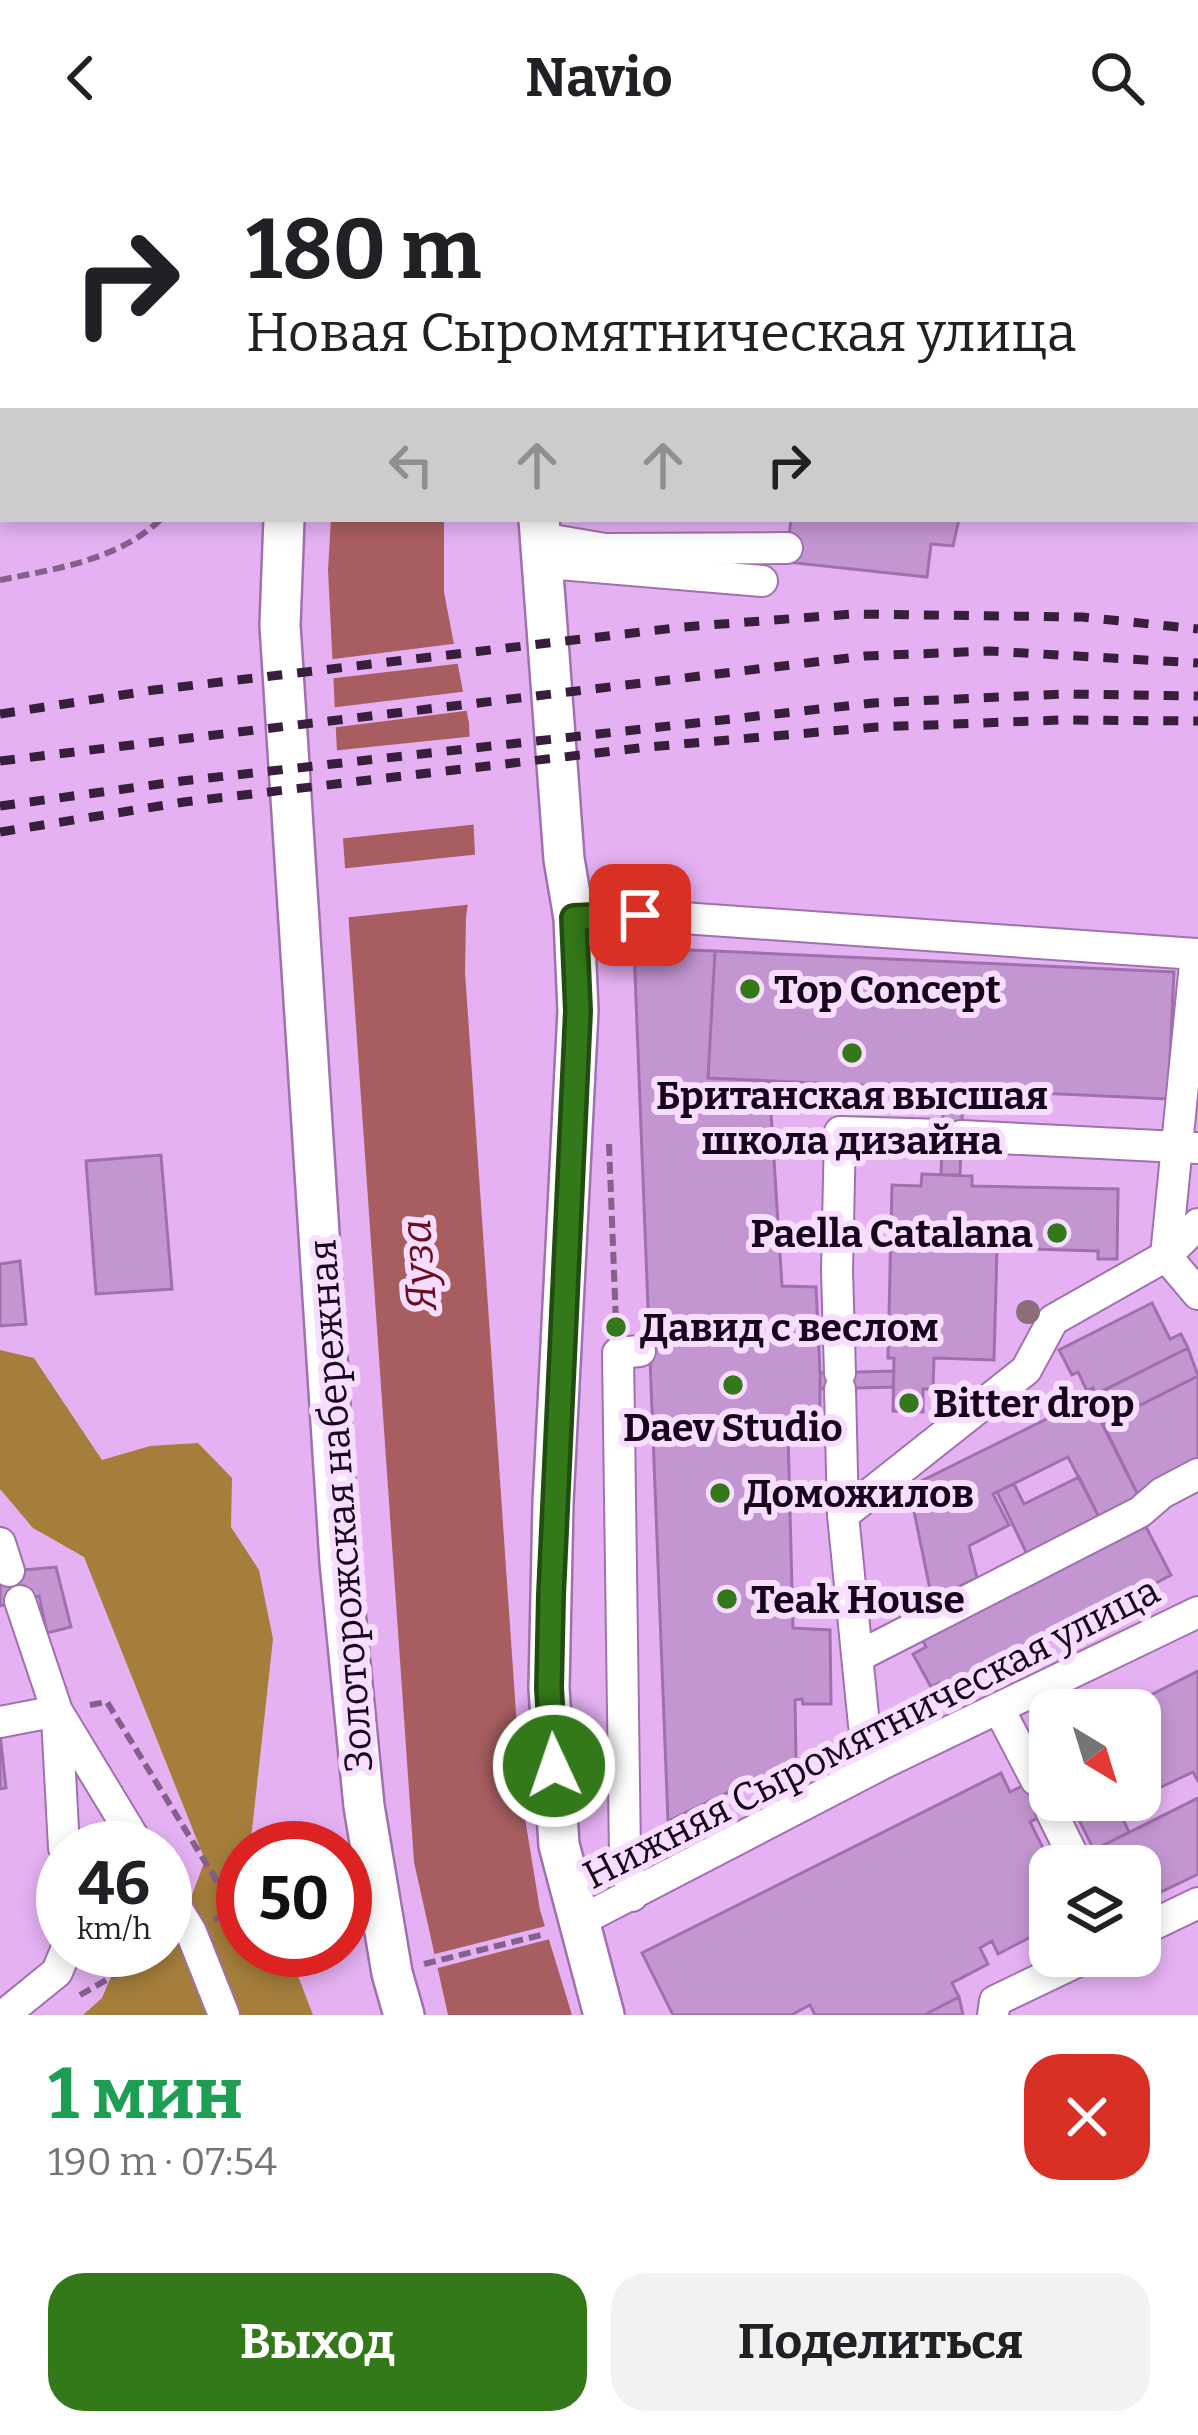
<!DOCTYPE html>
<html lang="ru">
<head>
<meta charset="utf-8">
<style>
  :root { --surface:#fff; --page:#f2f2f2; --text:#202124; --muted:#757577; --accent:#337819 }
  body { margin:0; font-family:Bitter,serif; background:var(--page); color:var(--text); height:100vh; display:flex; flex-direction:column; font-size:45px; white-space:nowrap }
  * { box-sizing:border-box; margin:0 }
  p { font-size:39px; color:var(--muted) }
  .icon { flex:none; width:66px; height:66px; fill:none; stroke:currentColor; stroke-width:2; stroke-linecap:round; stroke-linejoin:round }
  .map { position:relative; height:1859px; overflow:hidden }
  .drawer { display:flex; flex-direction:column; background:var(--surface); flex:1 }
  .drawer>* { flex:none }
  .hud { position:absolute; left:0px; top:0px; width:1200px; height:366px; box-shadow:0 6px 18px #0003; background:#fff; color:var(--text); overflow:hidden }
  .needle { width:78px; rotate:142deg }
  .buttons { position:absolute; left:1029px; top:1533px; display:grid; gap:24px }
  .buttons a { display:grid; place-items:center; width:132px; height:132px; border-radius:24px; background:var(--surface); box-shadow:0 6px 18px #0003; font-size:60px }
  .speed { position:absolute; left:36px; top:1665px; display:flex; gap:24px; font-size:60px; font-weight:700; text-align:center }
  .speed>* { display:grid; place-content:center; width:156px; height:156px; border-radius:50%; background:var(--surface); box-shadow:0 6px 18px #0003; line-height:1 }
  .speed small { font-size:30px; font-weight:400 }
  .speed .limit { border:18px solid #d22; background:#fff; color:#111 }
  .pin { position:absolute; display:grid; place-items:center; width:102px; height:102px; color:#fff; margin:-51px; border-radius:24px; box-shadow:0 6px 18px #0006 }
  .me { position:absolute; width:132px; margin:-66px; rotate:357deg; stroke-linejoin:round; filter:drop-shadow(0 0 9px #0008) }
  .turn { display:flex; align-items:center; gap:42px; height:252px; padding:0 48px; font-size:54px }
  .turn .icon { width:156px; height:156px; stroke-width:2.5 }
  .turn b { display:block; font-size:84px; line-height:102px }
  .lanes { display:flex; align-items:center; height:114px; padding:0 48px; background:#0003; justify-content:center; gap:60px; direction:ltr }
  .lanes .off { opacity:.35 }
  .round { display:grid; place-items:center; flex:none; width:126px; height:126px; border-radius:36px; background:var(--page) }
  .overview { display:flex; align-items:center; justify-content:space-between; height:204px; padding:0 48px }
  h1 { font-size:72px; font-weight:700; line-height:90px; color:#1e9e55 }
  .button { display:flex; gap:24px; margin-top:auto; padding:24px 48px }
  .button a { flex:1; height:138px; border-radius:36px; background:var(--accent); color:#fff; font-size:48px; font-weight:700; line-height:138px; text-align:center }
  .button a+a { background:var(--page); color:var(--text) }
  header { display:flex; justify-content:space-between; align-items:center; height:156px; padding:0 48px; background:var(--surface); font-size:54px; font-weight:700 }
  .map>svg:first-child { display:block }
</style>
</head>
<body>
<header><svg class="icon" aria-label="back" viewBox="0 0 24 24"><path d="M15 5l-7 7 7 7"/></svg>Navio<svg class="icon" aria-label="search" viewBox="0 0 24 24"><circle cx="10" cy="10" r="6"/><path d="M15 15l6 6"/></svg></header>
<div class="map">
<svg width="1198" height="1859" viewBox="0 0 1198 1859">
  <rect width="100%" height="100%" fill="#e5b1f3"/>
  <!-- forest -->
  <path fill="#a57e3b" d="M0 1194 34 1202 102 1304 150 1290 198 1287 232 1322 231 1371 259 1414 273 1483 250 1692H243V1794H288L313 1859H83L102 1842 121 1797 126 1794H165V1766L188 1750 205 1704 84 1401 33 1372 0 1333Z"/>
  <!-- water -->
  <path fill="#a85e60" d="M331 363H444V436L469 567 475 699 466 761 465 816 522 1644 540 1754 572 1859H448L414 1706 337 596 328 414Z"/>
  <!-- pier -->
  <path fill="#e5b1f3" d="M460 487 464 507 327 523 326 504Z
    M469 535 473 554 330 572 329 552Z
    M476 580 479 668 337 683 331 595Z
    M481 698 474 748 342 762 339 713Z
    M550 1769 554 1782 430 1814 427 1800Z"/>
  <!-- building -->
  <path fill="#c496d1" stroke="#a070ae" stroke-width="3" d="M697 0H811L697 3Z
    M3 249V296L0 298V250Z
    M791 363H959L953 390 931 388 927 421 786 406Z
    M634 792 715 795 708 922 769 925 782 1130 816 1131 820 1217V1277H788L793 1472 830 1474 831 1548H803L802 1543 795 1544 796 1604 668 1665Z
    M715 795 1174 816 1168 943 708 922Z
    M944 933 963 934 960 1019H941Z
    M161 999 172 1133 96 1138 86 1005Z
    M922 1018 972 1020V1030L1118 1033 1117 1103H1098V1095L997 1092 994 1204 934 1202 933 1233H923V1256L893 1255 894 1202H888L892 1029 921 1030Z
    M20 1105 26 1168 0 1170V1108Z
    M1152 1147 1170 1183 1181 1178 1188 1192 1096 1238 1093 1232 1087 1235 1078 1216 1072 1219 1059 1194Z
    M1188 1192 1198 1220 1103 1268 1089 1242Z
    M894 1215 893 1231 820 1233V1217Z
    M1198 1220V1306L1137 1337 1103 1268Z
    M1089 1242 1140 1343 1100 1363 1068 1301 993 1338 1009 1369 969 1390 977 1422 932 1443 909 1331Z
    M1079 1321 1100 1363 1027 1398 997 1336 1014 1328 1024 1348Z
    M1144 1367 1171 1419 945 1537 939 1527 931 1531 913 1498 926 1491 922 1483Z
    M56 1411 71 1471 47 1477 39 1440 0 1450V1416Z
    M1198 1515V1625L1193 1616 1140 1641V1554H1121Z
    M0 1578 6 1632 0 1633Z
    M1001 1617 1010 1636 1050 1617V1644L1070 1646 1030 1666 1052 1710 1050 1771 998 1798 992 1785 980 1792 988 1808 952 1827 959 1841 924 1859H815L810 1849 791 1859H673L642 1797Z
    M1198 1642V1718L1140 1746V1710H1102L1094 1694Z
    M1069 1644H1135L1118 1652 1129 1676 1094 1694Z
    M959 1841 963 1859H924Z"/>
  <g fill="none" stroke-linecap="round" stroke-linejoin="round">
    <!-- minor casing -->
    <g stroke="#a171af" stroke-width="34">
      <path id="minor" d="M541 388 558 385 605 393 787 392
        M543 412 559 408 762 425
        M574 762 640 759 1196 798 1166 1100 1198 1138
        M961 980 1198 992
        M840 1217 837 1115 840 976 942 979
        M840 1233 843 1359 864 1569 884 1607
        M843 1359 1026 1214 1053 1164 1166 1100 1198 1068
        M0 1387 9 1415
        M20 1445 57 1555 140 1692
        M859 1500 1140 1356 1162 1337 1198 1318
        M999 1553 1036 1624
        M57 1561 64 1692
        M0 1566 57 1555
        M1051 1655 1078 1710
        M165 1733 191 1776 224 1859
        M632 1740 625 1700 618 1197 640 1195
        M578 1766 884 1607 1198 1456
        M1140 1775 1198 1747
        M4 1859 57 1816 66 1794
        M993 1859 995 1845 1089 1800"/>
    </g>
    <!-- major casing -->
    <g stroke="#a171af" stroke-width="44">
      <path id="major" d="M270 0 271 3
        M356 3 357 0
        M566 3 567 0
        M284 363 280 469 340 1406 364 1650 392 1817 404 1859
        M539 363 564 703 574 762 578 855 553 1347 549 1532 559 1689 604 1859"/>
    </g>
    <!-- path -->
    <path stroke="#84608d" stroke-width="6" stroke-dasharray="12 6" stroke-linecap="butt" d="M120 0 121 3
      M313 3V0
      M0 332 3 331
      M0 424C55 413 119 404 161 363
      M609 988 616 1167
      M90 1549 107 1546 234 1753
      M214 1764 243 1750
      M424 1808 545 1778
      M80 1839 159 1794"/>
    <!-- minor -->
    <use href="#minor" stroke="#fff" stroke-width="30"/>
    <!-- major -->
    <use href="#major" stroke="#fff" stroke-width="39"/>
    <!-- rail -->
    <path stroke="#371f3c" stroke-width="9" stroke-dasharray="15 15" stroke-linecap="butt" d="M0 558 154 534 683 471 853 458 1082 461 1198 473
      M0 605 865 500 989 495 1198 507
      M0 650 182 625 873 547 1064 538 1198 540
      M0 676 184 646 648 591 877 571 1060 564 1198 565"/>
  </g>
  <!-- trees -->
  <circle fill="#8e6d7b" cx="1028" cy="1156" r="12"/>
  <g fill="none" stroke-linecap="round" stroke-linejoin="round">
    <!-- route casing -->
    <g stroke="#214e10" stroke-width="30">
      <path id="route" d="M554 1610 549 1532 551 1439 578 855 574 762 640 759"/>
    </g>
    <!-- route -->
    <use href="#route" stroke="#337819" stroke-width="21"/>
  </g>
  <!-- markers -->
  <g fill="#337819" stroke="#f7ddff" stroke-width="4.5">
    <circle cx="750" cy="833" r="12"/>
    <circle cx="852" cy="897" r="12"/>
    <circle cx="1057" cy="1077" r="12"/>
    <circle cx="616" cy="1171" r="12"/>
    <circle cx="733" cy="1229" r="12"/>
    <circle cx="909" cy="1247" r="12"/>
    <circle cx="720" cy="1337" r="12"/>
    <circle cx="727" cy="1443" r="12"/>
  </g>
  <g text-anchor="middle" stroke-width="12" stroke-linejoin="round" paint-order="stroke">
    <!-- poi labels -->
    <g font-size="39" font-weight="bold" fill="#17051b" stroke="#f7ddff" text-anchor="start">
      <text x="774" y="847">Top Concept</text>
      <text x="852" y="953" text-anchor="middle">Британская высшая<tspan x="852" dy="45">школа дизайна</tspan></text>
      <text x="1033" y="1091" text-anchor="end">Paella Catalana</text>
      <text x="640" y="1185">Давид с веслом</text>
      <text x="933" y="1261">Bitter drop</text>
      <text x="733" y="1285" text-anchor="middle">Daev Studio</text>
      <text x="744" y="1351">Доможилов</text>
      <text x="751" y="1457">Teak House</text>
    </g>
    <!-- street labels -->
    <g font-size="39" fill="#17051b" stroke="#f7ddff">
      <text transform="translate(340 1350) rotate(-94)" y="14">Золоторожская набережная</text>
      <text transform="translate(871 1576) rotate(-27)" y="14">Нижняя Сыромятническая улица</text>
    </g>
    <!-- water labels -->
    <g font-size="42" font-style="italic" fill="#6b0b1d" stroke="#f7ddff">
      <text transform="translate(418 1109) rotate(-94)" y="15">Яуза</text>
    </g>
  </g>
</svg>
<div class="buttons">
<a><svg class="needle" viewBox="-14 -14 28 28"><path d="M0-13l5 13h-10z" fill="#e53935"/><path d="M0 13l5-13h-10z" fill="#757577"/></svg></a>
<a><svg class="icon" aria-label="layers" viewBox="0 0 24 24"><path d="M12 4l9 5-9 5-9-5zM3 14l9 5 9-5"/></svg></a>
</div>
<div class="speed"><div>46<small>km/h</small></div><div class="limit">50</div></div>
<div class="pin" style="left:640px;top:759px;background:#d93025"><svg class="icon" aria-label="arrive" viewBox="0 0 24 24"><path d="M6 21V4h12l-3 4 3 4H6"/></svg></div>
<svg class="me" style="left:554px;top:1610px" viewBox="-20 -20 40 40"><circle r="17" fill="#337819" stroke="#fff" stroke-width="3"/><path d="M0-11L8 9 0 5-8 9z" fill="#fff"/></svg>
<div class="hud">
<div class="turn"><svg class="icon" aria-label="right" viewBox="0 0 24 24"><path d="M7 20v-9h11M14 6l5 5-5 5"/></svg><div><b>180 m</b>Новая Сыромятническая улица</div></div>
<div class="lanes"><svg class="icon off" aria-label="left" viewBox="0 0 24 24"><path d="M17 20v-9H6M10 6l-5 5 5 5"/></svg><svg class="icon off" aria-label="ahead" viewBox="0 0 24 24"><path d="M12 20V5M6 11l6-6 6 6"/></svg><svg class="icon off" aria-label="ahead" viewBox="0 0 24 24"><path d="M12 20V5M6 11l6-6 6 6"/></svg><svg class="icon" aria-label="right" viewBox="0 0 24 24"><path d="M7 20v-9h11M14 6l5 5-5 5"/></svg></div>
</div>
</div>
<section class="drawer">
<div class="overview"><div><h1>1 мин</h1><p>190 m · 07:54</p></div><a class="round" style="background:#d93025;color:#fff"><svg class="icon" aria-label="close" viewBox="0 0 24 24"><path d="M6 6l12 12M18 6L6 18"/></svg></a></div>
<div class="button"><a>Выход</a><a>Поделиться</a></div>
</section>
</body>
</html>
